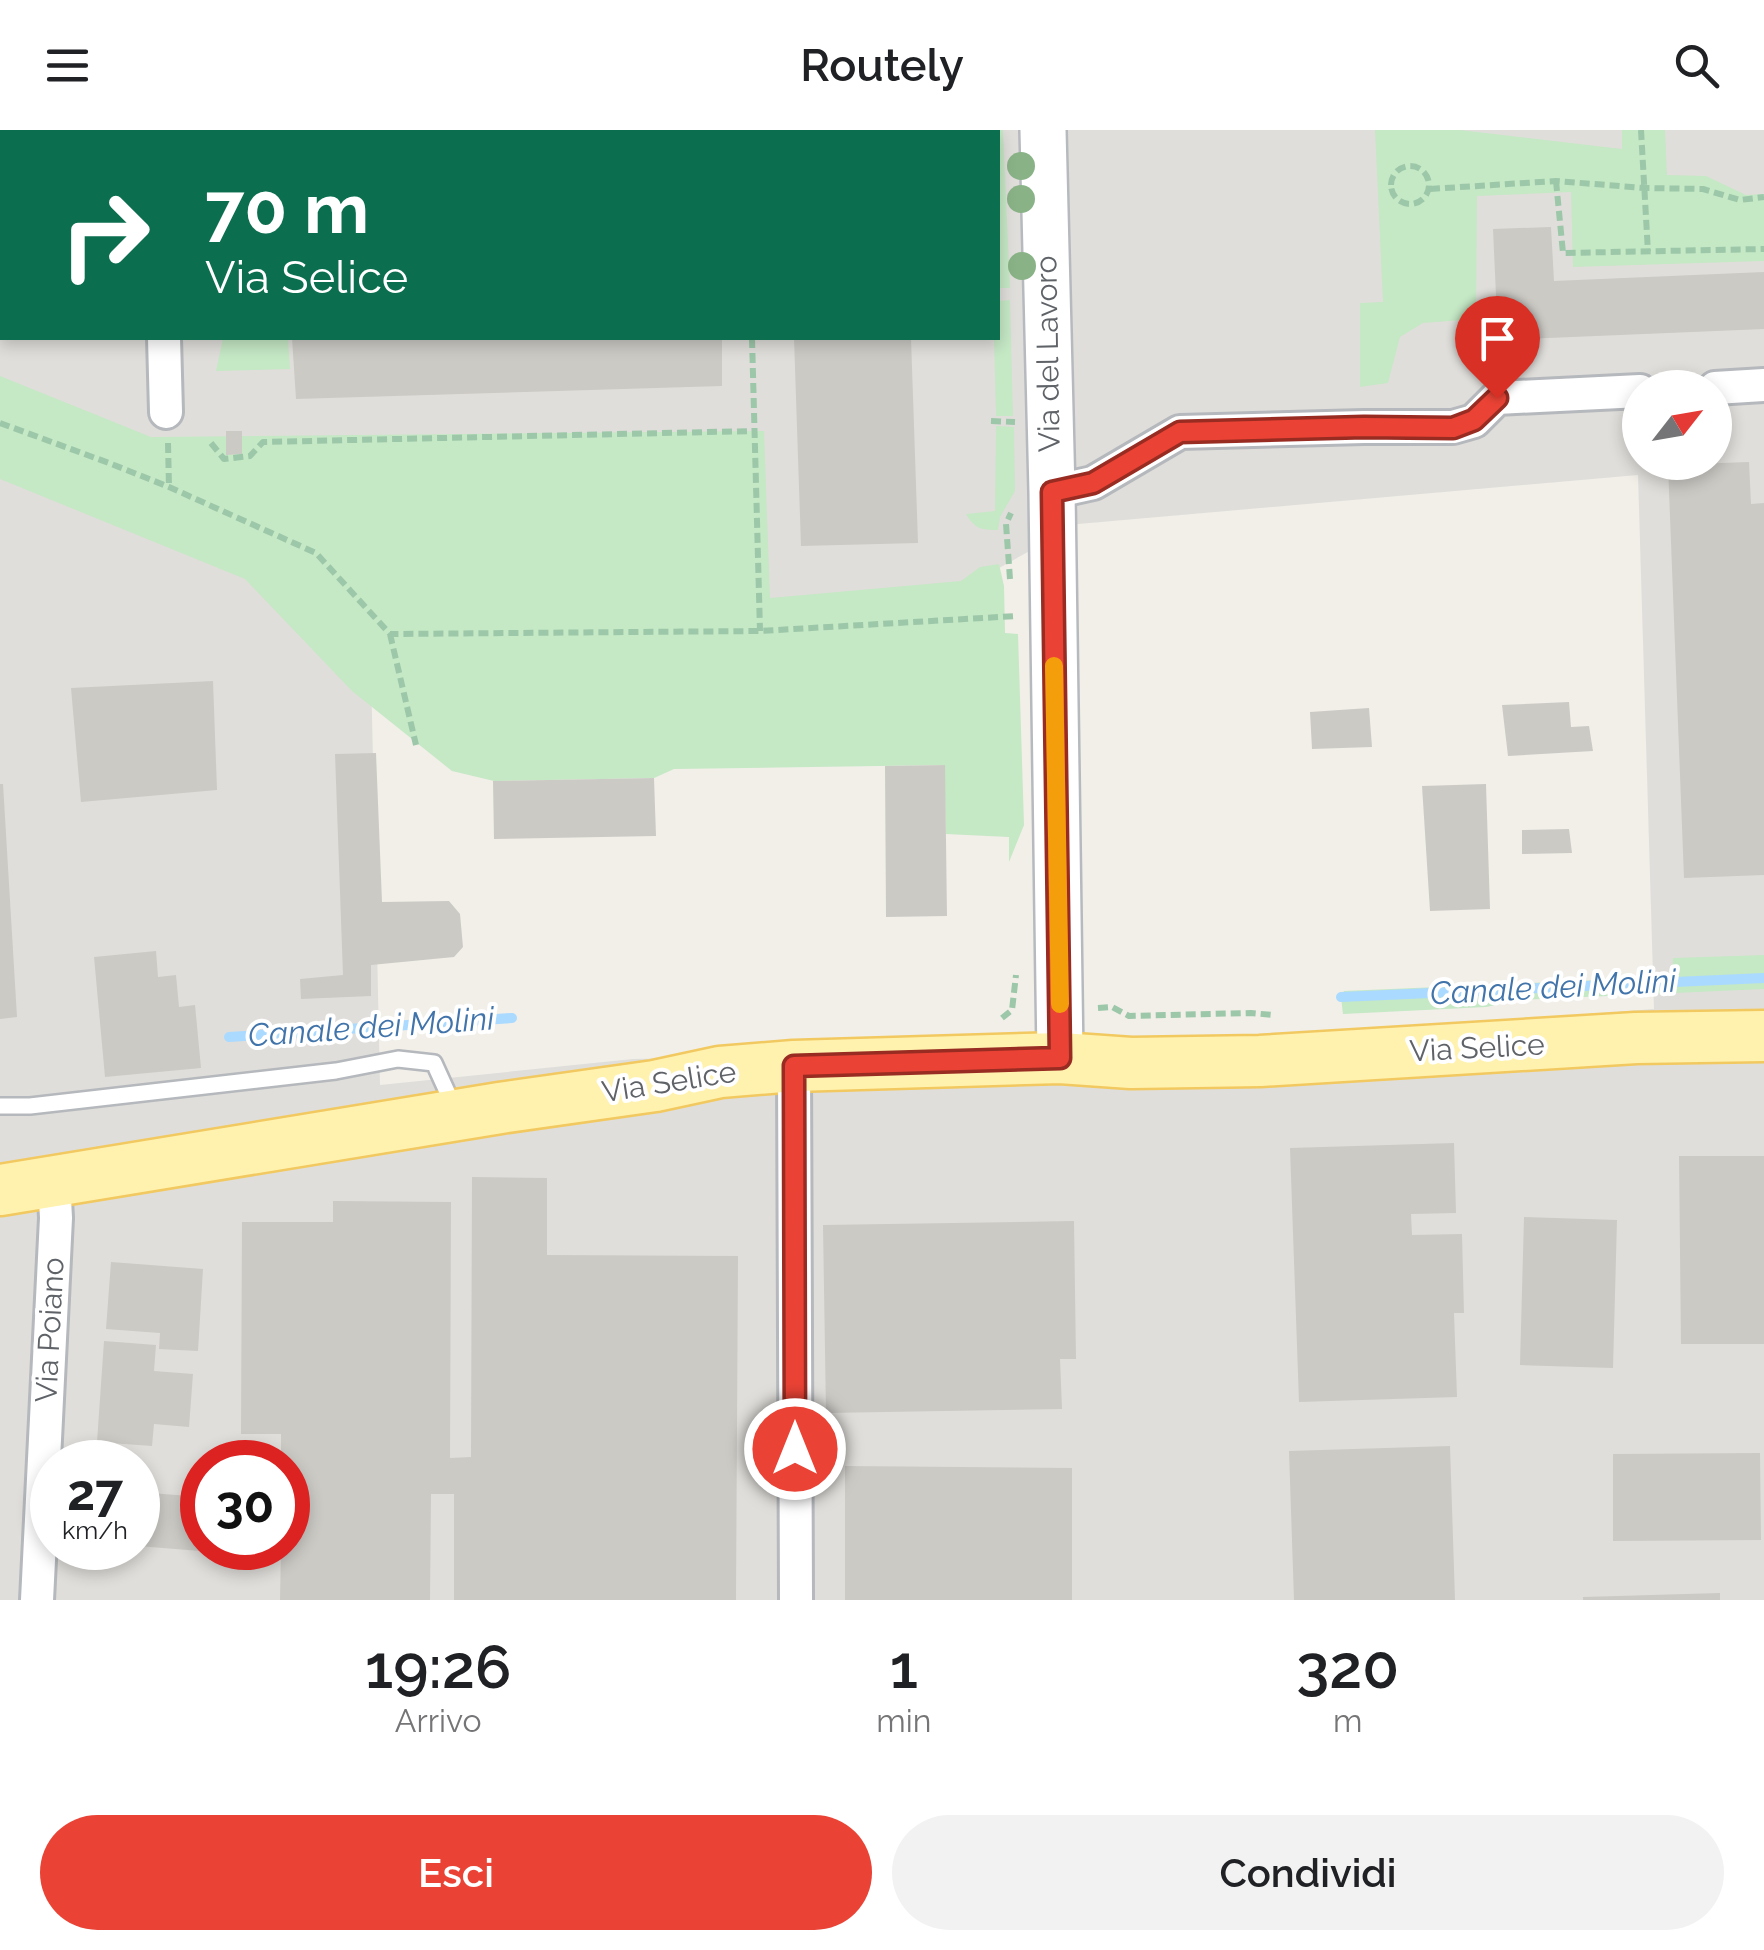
<!DOCTYPE html>
<html lang="it">
<head>
<meta charset="utf-8">
<style>
  :root { --surface:#fff; --page:#f2f2f2; --text:#202124; --muted:#757577; --accent:#ea4335 }
  body { margin:0; font-family:Raleway,sans-serif; background:var(--page); color:var(--text); height:100vh; display:flex; flex-direction:column; font-size:38px; white-space:nowrap }
  * { box-sizing:border-box; margin:0 }
  p { font-size:32px; color:var(--muted) }
  .icon { flex:none; width:55px; height:55px; fill:none; stroke:currentColor; stroke-width:2; stroke-linecap:round; stroke-linejoin:round }
  .map { position:relative; height:1470px; overflow:hidden }
  .side { display:flex; flex-direction:column; background:var(--surface); flex:1 }
  .side>* { flex:none }
  .banner { position:absolute; left:0px; top:0px; width:1000px; height:210px; box-shadow:0 5px 15px #0003; background:#0b6e4f; color:#fff; overflow:hidden }
  .needle { width:65px; rotate:59deg }
  .controls { position:absolute; left:1622px; top:240px; display:grid; gap:20px }
  .controls a { display:grid; place-items:center; width:110px; height:110px; border-radius:50%; background:var(--surface); box-shadow:0 5px 15px #0003; font-size:50px }
  .speed { position:absolute; left:30px; top:1310px; display:flex; gap:20px; font-size:50px; font-weight:700; text-align:center }
  .speed>* { display:grid; place-content:center; width:130px; height:130px; border-radius:50%; background:var(--surface); box-shadow:0 5px 15px #0003; line-height:1 }
  .speed small { font-size:25px; font-weight:400 }
  .speed .limit { border:15px solid #d22; background:#fff; color:#111 }
  .pin { position:absolute; display:grid; place-items:center; width:85px; height:85px; color:#fff; margin:-102px -42px; border-radius:50% 50% 50% 0; rotate:-45deg; box-shadow:0 0 10px #0007 }
  .pin .icon { rotate:45deg }
  .me { position:absolute; width:110px; margin:-55px; rotate:0deg; stroke-linejoin:round; filter:drop-shadow(0 0 8px #0008) }
  .turn { display:flex; align-items:center; gap:35px; height:210px; padding:0 40px; font-size:45px }
  .turn .icon { width:130px; height:130px; stroke-width:2.5 }
  .turn b { display:block; font-size:70px; line-height:85px }
  .eta { display:flex; justify-content:space-evenly; align-items:center; height:170px; text-align:center }
  .eta b { font-size:60px; font-weight:600; line-height:70px }
  .action { display:flex; gap:20px; margin-top:auto; padding:20px 40px }
  .action a { flex:1; height:115px; border-radius:60px; background:var(--accent); color:#fff; font-size:40px; font-weight:600; line-height:115px; text-align:center }
  .action a+a { background:var(--page); color:var(--text) }
  header { display:flex; justify-content:space-between; align-items:center; height:130px; padding:0 40px; background:var(--surface); font-size:45px; font-weight:600 }
  .map>svg:first-child { display:block }
</style>
</head>
<body>
<header><svg class="icon" aria-label="menu" viewBox="0 0 24 24"><path d="M4 6h16M4 12h16M4 18h16"/></svg>Routely<svg class="icon" aria-label="search" viewBox="0 0 24 24"><circle cx="10" cy="10" r="6"/><path d="M15 15l6 6"/></svg></header>
<div class="map">
<svg width="1764" height="1470" viewBox="0 0 1764 1470">
  <rect width="100%" height="100%" fill="#f1efe8"/>
  <!-- industrial -->
  <path fill="#e0deda" fill-rule="evenodd" d="M0 0H1764V1470H0ZM2 2H998V208H2ZM1640 258H1715V332H1640ZM1638 345 1654 879 1121 921 633 929 380 955 371 539 965 457 1078 394ZM52 1332H138V1418H52ZM202 1332H288V1418H202Z"/>
  <!-- green -->
  <path fill="#c5e8c5" d="M988 0H1003L1010 158H998V2H988Z
    M1375 0H1460L1622 19V0H1665L1667 45 1706 46 1746 65 1764 64V131L1573 137 1571 62 1477 66 1476 189 1423 193 1400 207 1388 253 1360 257V173L1383 172Z
    M1010 170 1013 286H996L994 208H998V171Z
    M223 208H288L290 239 216 241Z
    M0 246 151 307 764 301 770 468 961 451 980 437 999 434 1004 456 1005 503 1018 504 1024 695 1009 732V707L946 704 944 635 674 639 654 648 494 651 452 641 352 561 245 449 0 349Z
    M996 296 1014 297 1015 361 1000 387 998 400C981 400 975 399 966 384L995 381Z
    M1764 825V859L1521 870 1486 877 1343 884 1341 867 1344 861 1672 847 1673 828Z"/>
  <g fill="none" stroke-linecap="round" stroke-linejoin="round">
    <!-- stream -->
    <path stroke="#aadaff" stroke-width="10" d="M1341 867 1764 848
      M229 907 512 888"/>
  </g>
  <!-- building -->
  <path fill="#cccac5" d="M1551 97 1554 151 1764 142V199L1498 210 1493 99Z
    M292 208H722V256L296 269Z
    M794 208H911L918 413 801 416Z
    M226 301H242V324L226 325Z
    M1749 332 1751 374 1764 373V745L1684 748 1668 335Z
    M213 551 217 660 81 672 71 558Z
    M1569 572 1571 597 1589 596 1593 621 1508 626 1502 575Z
    M1369 578 1372 617 1312 619 1310 582Z
    M376 623 382 772 449 771 460 784 463 817 454 827 371 835V866L301 869 300 849 343 845 335 624Z
    M945 635 947 786 886 787 885 636Z
    M654 648 656 706 494 709 493 651Z
    M0 654H3L17 887 0 889Z
    M1486 654 1490 779 1430 781 1422 656Z
    M1569 699 1572 723 1522 724V700Z
    M156 821 158 847 176 845 179 877 195 875 201 938 105 947 94 827Z
    M1454 1013 1456 1083 1411 1084 1412 1105 1462 1104 1464 1183H1454L1457 1267 1299 1272 1290 1018Z
    M1679 1026H1764V1214H1681Z
    M472 1047 547 1048V1125L738 1126 736 1470H454V1364H431L430 1470H280L281 1418H288V1332H281V1304H241L242 1092H333V1071L451 1072 450 1328 471 1327Z
    M1524 1087 1617 1090 1613 1238 1520 1235Z
    M1074 1091 1076 1229H1060L1062 1279 826 1283 823 1095Z
    M111 1132 203 1139 198 1221 159 1219 160 1203 106 1199Z
    M104 1211 156 1215 154 1241 193 1244 189 1297 154 1294 152 1316 97 1312Z
    M1450 1316 1455 1470H1294L1289 1321Z
    M1760 1323 1761 1410 1613 1411V1324Z
    M845 1336 1072 1338V1470H845Z
    M138 1362 202 1367 200 1421 138 1416Z
    M1720 1463V1470H1583V1467Z"/>
  <g fill="none" stroke-linecap="round" stroke-linejoin="round">
    <!-- service casing -->
    <g stroke="#b5b8bc" stroke-width="20">
      <path id="service" d="M0 976H30L336 941 398 929 434 933 454 977"/>
    </g>
    <!-- minor casing -->
    <g stroke="#b5b8bc" stroke-width="38">
      <path id="minor" d="M156 0V2
        M164 208 166 282
        M1715 258 1764 255
        M1052 362 1093 353 1180 302 1364 297H1453L1474 291 1497 268 1640 261
        M794 936 796 1470
        M37 1470 56 1088 54 1051"/>
    </g>
    <!-- secondary casing -->
    <g stroke="#b6babf" stroke-width="50">
      <path id="secondary" d="M1043 0 1052 362 1060 928"/>
    </g>
    <!-- primary casing -->
    <g stroke="#f2c960" stroke-width="55">
      <path id="primary" d="M0 1060 500 978 655 956 720 942 794 936 1060 928 1131 933 1260 931 1636 908 1764 906"/>
    </g>
    <!-- path -->
    <path stroke="#9cc7a9" stroke-width="6" stroke-dasharray="10 5" stroke-linecap="butt" d="M97 0V2
      M254 0 256 2
      M419 0 422 2
      M696 0 699 2
      M893 0V2
      M1641 0 1648 122
      M658 2 661 0
      M880 2 884 0
      M1391 55a19 19 0 1 1 38 0a19 19 0 1 1-38 0Z
      M1556 51 1563 123 1764 119
      M1430 59 1556 51 1644 58 1703 59 1740 70 1764 67
      M752 208 760 501
      M991 291 1015 292
      M0 293 109 333 169 357 316 423 390 504 760 501 1017 486
      M168 313 169 357
      M211 313 224 329 250 326 263 312 755 301
      M1010 449 1006 394 1011 383
      M390 504 416 615
      M1098 878 1112 877 1129 886 1251 883 1273 885
      M1002 888 1012 880 1016 845"/>
    <!-- service -->
    <use href="#service" stroke="#fff" stroke-width="15"/>
    <!-- minor -->
    <use href="#minor" stroke="#fff" stroke-width="32"/>
    <!-- secondary -->
    <use href="#secondary" stroke="#fff" stroke-width="45"/>
    <!-- primary -->
    <use href="#primary" stroke="#fff2af" stroke-width="50"/>
  </g>
  <!-- trees -->
  <g fill="#89b387">
    <circle cx="1021" cy="36" r="14"/>
    <circle cx="1021" cy="69" r="14"/>
    <circle cx="1022" cy="136" r="14"/>
  </g>
  <g fill="none" stroke-linecap="round" stroke-linejoin="round">
    <!-- route casing -->
    <g stroke="#982c22" stroke-width="25">
      <path id="route" d="M795 1319 794 936 1060 928 1052 362 1093 353 1180 302 1364 297 1453 298 1474 290 1497 268"/>
    </g>
    <!-- route -->
    <use href="#route" stroke="#ea4335" stroke-width="18"/>
    <!-- slow -->
    <path stroke="#f59e0b" stroke-width="18" d="M1054 536 1060 874"/>
  </g>
  <g text-anchor="middle" stroke-width="8" stroke-linejoin="round" paint-order="stroke">
    <!-- street labels -->
    <g font-size="30" fill="#5f6368" stroke="#fff">
      <text transform="translate(1048 224) rotate(-91)" y="10">Via del Lavoro</text>
      <text transform="translate(1477 918) rotate(-3)" y="10">Via Selice</text>
      <text transform="translate(669 952) rotate(-9)" y="10">Via Selice</text>
      <text transform="translate(50 1200) rotate(-87)" y="10">Via Poiano</text>
    </g>
    <!-- water labels -->
    <g font-size="32" font-style="italic" fill="#4174aa" stroke="#fff">
      <text transform="translate(1553 857) rotate(-3)" y="11">Canale dei Molini</text>
      <text transform="translate(371 897) rotate(-4)" y="11">Canale dei Molini</text>
    </g>
  </g>
</svg>
<div class="controls">
<a><svg class="needle" viewBox="-14 -14 28 28"><path d="M0-13l5 13h-10z" fill="#e53935"/><path d="M0 13l5-13h-10z" fill="#757577"/></svg></a>
</div>
<div class="speed"><div>27<small>km/h</small></div><div class="limit">30</div></div>
<div class="pin" style="left:1497px;top:268px;background:#d93025"><svg class="icon" aria-label="arrive" viewBox="0 0 24 24"><path d="M6 21V4h12l-3 4 3 4H6"/></svg></div>
<svg class="me" style="left:795px;top:1319px" viewBox="-20 -20 40 40"><circle r="17" fill="#ea4335" stroke="#fff" stroke-width="3"/><path d="M0-11L8 9 0 5-8 9z" fill="#fff"/></svg>
<div class="banner">
<div class="turn"><svg class="icon" aria-label="right" viewBox="0 0 24 24"><path d="M7 20v-9h11M14 6l5 5-5 5"/></svg><div><b>70 m</b>Via Selice</div></div>
</div>
</div>
<section class="side">
<div class="eta">
<div><b>19:26</b><p>Arrivo</p></div>
<div><b>1</b><p>min</p></div>
<div><b>320</b><p>m</p></div>
</div>
<div class="action"><a>Esci</a><a>Condividi</a></div>
</section>
</body>
</html>
